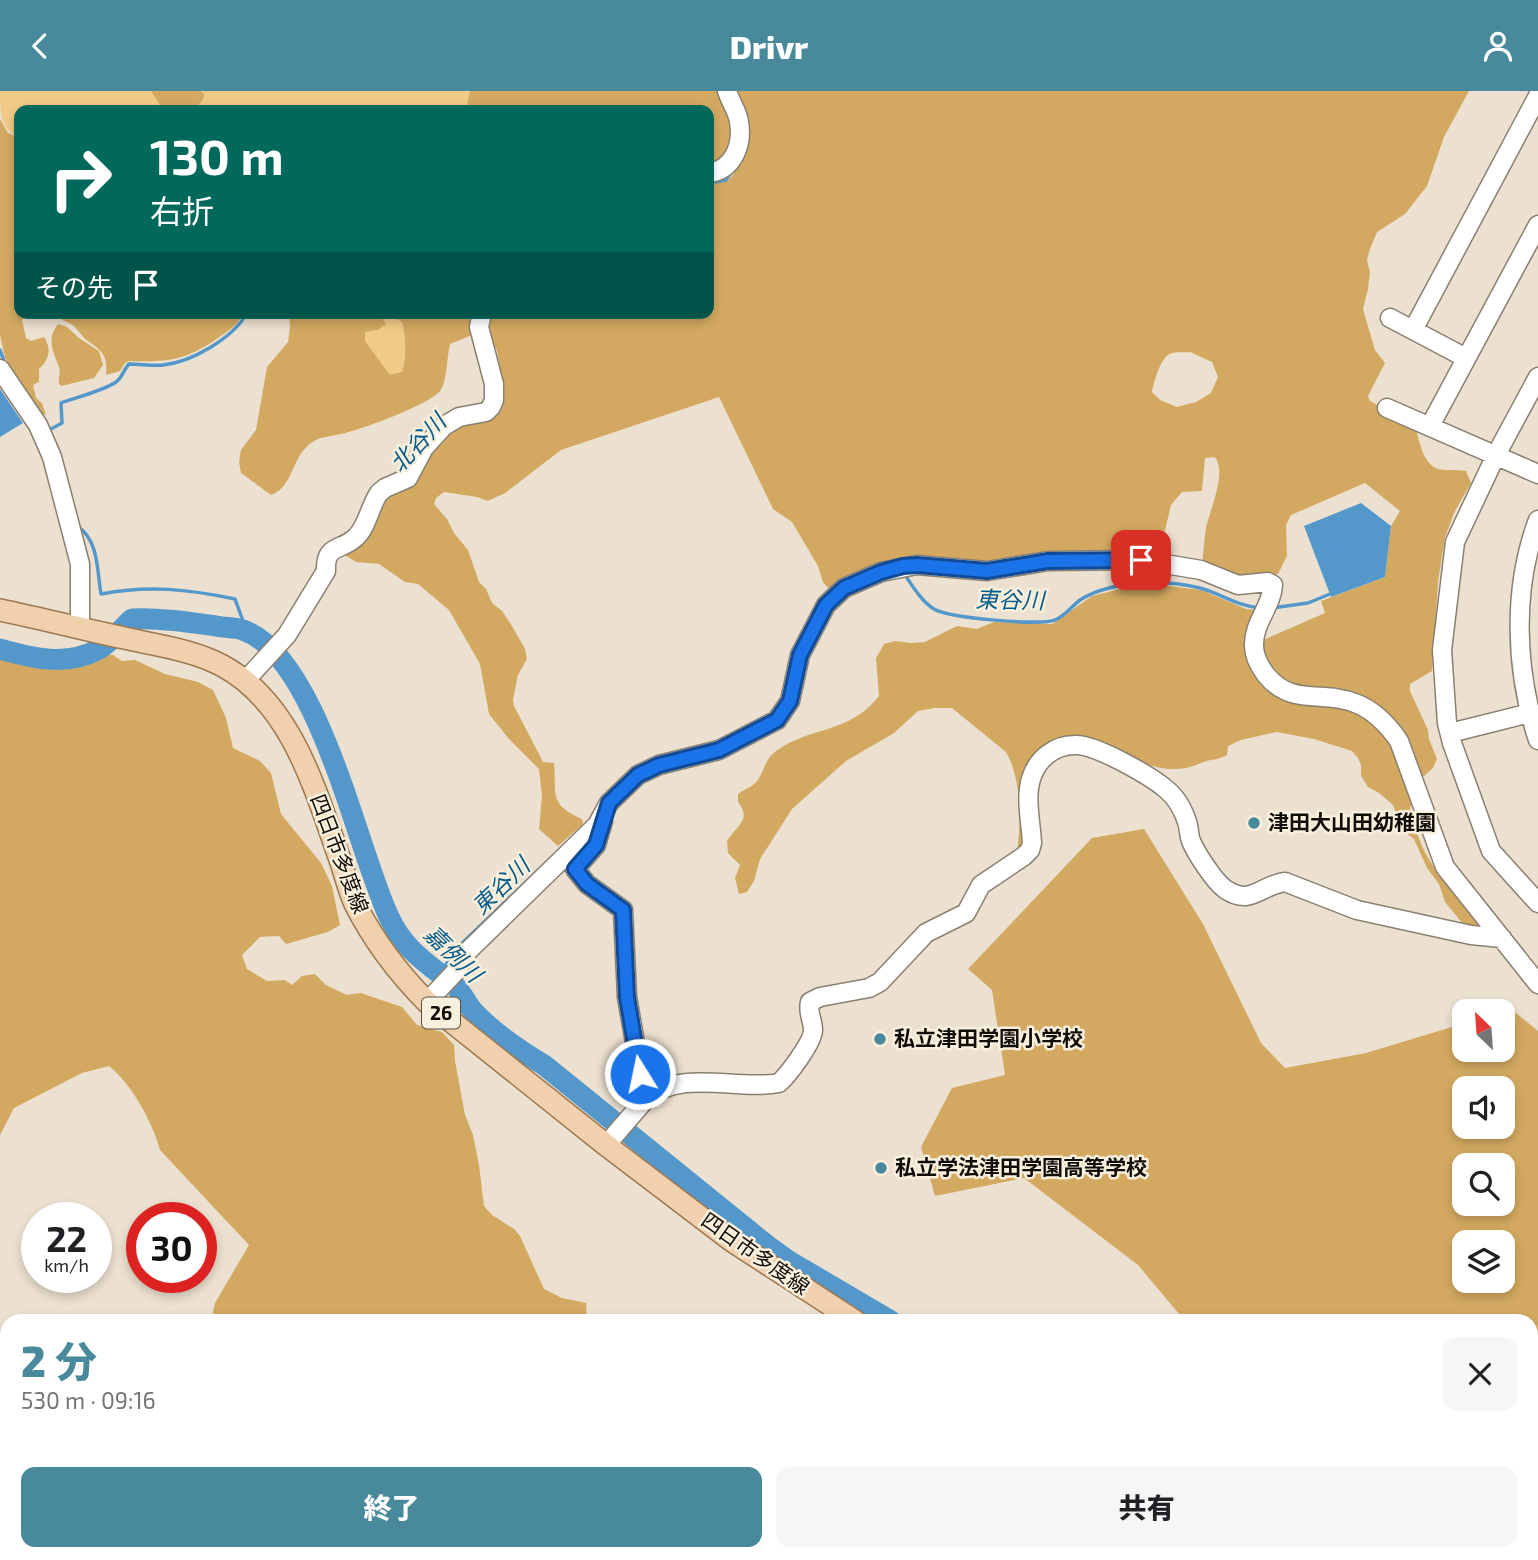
<!DOCTYPE html>
<html lang="ja">
<head>
<meta charset="utf-8">
<style>
  :root { --surface:#fff; --page:#f6f6f6; --text:#202124; --muted:#757577; --accent:#48899b }
  body { margin:0; font-family:"Exo 2","Noto Sans JP",sans-serif; background:var(--page); color:var(--text); height:100vh; display:flex; flex-direction:column; font-size:26px; white-space:nowrap }
  * { box-sizing:border-box; margin:0 }
  p { font-size:23px; color:var(--muted) }
  .icon { flex:none; width:38px; height:38px; fill:none; stroke:currentColor; stroke-width:2; stroke-linecap:round; stroke-linejoin:round }
  .map { position:relative; flex:1; overflow:hidden }
  .sheet { position:absolute; left:0px; top:1223px; width:1538px; height:247px; display:flex; flex-direction:column; background:var(--surface); border-radius:21px 21px 0 0; box-shadow:0 4px 10px #0003 }
  .sheet>* { flex:none }
  .banner { position:absolute; left:14px; top:14px; width:700px; height:214px; border-radius:14px; box-shadow:0 4px 10px #0003; background:#00695c; color:#fff; overflow:hidden }
  .needle { width:46px; rotate:335deg }
  .buttons { position:absolute; left:1452px; top:908px; display:grid; gap:14px }
  .buttons a { display:grid; place-items:center; width:63px; height:63px; border-radius:14px; background:var(--surface); box-shadow:0 4px 10px #0003; font-size:35px }
  .speed { position:absolute; left:21px; top:1111px; display:flex; gap:14px; font-size:35px; font-weight:700; text-align:center }
  .speed>* { display:grid; place-content:center; width:91px; height:91px; border-radius:50%; background:var(--surface); box-shadow:0 4px 10px #0003; line-height:1 }
  .speed small { font-size:18px; font-weight:400 }
  .speed .limit { border:10px solid #d22; background:#fff; color:#111 }
  .pin { position:absolute; display:grid; place-items:center; width:60px; height:60px; color:#fff; margin:-30px; border-radius:14px; box-shadow:0 4px 10px #0006 }
  .me { position:absolute; width:77px; margin:-38px; rotate:350deg; stroke-linejoin:round; filter:drop-shadow(0 0 5px #0008) }
  .turn { display:flex; align-items:center; gap:24px; height:147px; padding:0 21px; font-size:32px }
  .turn .icon { width:91px; height:91px; stroke-width:2.5 }
  .turn b { display:block; font-size:49px; line-height:60px }
  .then { display:flex; align-items:center; height:66px; padding:0 21px; background:#0003; gap:14px; font-size:26px }
  .round { display:grid; place-items:center; flex:none; width:74px; height:74px; border-radius:14px; background:var(--page) }
  .headline { display:flex; align-items:center; justify-content:space-between; height:119px; padding:0 21px }
  h1 { font-size:42px; font-weight:800; line-height:52px; color:var(--accent) }
  .primary-button { display:flex; gap:14px; margin-top:auto; padding:14px 21px }
  .primary-button a { flex:1; height:80px; border-radius:14px; background:var(--accent); color:#fff; font-size:28px; font-weight:800; line-height:80px; text-align:center }
  .primary-button a+a { background:var(--page); color:var(--text) }
  header { display:flex; justify-content:space-between; align-items:center; height:91px; padding:0 21px; background:var(--accent); color:#fff; font-size:32px; font-weight:800 }
  .map>svg:first-child { display:block }
</style>
</head>
<body>
<header><svg class="icon" aria-label="back" viewBox="0 0 24 24"><path d="M15 5l-7 7 7 7"/></svg>Drivr<svg class="icon" aria-label="person" viewBox="0 0 24 24"><circle cx="12" cy="8" r="4"/><path d="M4 21q1-7 8-7t8 7"/></svg></header>
<div class="map">
<svg width="1538" height="1469" viewBox="0 0 1538 1469">
  <rect width="100%" height="100%" fill="#ece1d0"/>
  <!-- green -->
  <path fill="#f2ca87" d="M0 0H470L471 1 466 19H19V47C0 38 0 21 0 0Z
    M375 222H386L402 231C406 248 407 264 402 281L390 285 365 250V241L378 239 382 227Z"/>
  <!-- forest -->
  <path fill="#d3a961" fill-rule="evenodd" d="M151 0H200L204 3 203 9 197 15 199 19H163Z
    M470 0H724L735 54 709 79V19H466Z
    M734 0H1469L1444 46 1427 95 1405 123 1377 141 1370 158 1367 169 1370 181 1368 198 1363 218 1375 259 1385 272 1368 305 1370 310 1415 334C1419 348 1422 372 1438 378 1446 380 1458 378 1466 380L1471 392 1455 420 1445 446 1438 491 1432 580 1410 593V600L1428 639 1429 648 1437 668 1433 677 1424 685H1418L1383 624 1292 599 1265 576 1261 550 1325 522 1321 510 1385 486 1391 435 1400 420 1365 392 1291 424 1286 434 1287 465 1278 483 1249 491 1202 476C1203 463 1204 450 1206 437 1210 418 1227 382 1215 366L1205 367 1202 400 1182 401 1171 414 1163 448 1156 467 1000 477 931 473 831 500 823 491 818 475 792 431 773 418 719 306 561 359 505 402 488 410 477 406 444 401 436 407 434 413 447 428 454 442 468 459 479 491 486 498 492 512 502 520 512 535 525 558 527 568 518 584 513 609 514 615 543 671 554 672C557 704 548 713 582 728L583 733 558 755 539 738 542 704 539 678 509 648 489 623 480 573 449 519 418 493 405 491 379 473 356 471 345 464V462L362 453 384 409 457 335 493 327 501 320 503 313V293L497 260 487 238 489 222H709V93L727 90 733 84 745 56ZM1190 261 1212 271 1218 286 1211 302 1196 311 1177 316 1160 309 1152 301C1154 291 1159 271 1168 264 1172 260 1184 262 1190 261Z
    M0 28 8 42 19 47V222H30L22 229 26 247 31 250 44 246C52 258 49 269 39 278V291L33 294 36 307 42 312 46 324 42 323 5 267 0 244Z
    M56 222H244C237 235 227 241 215 249 184 270 167 271 129 270L125 272 120 280 106 284C108 263 101 259 85 248 81 244 78 239 74 235 67 230 60 230 56 222Z
    M289 222H375L382 227 386 233 378 239 365 241V250L390 284 402 281C407 264 406 248 402 231L386 222H477L472 244 450 253C447 265 447 292 440 300 430 313 363 338 345 342 335 345 323 345 314 350 290 365 295 395 271 404L241 382 239 371 241 359 256 339 267 276 288 251 290 235Z
    M58 233 67 236 79 247 99 260 103 274 94 287 61 295 59 293C58 287 61 282 59 276 53 260 46 248 58 233Z
    M1153 493 1201 499 1246 518 1257 519 1258 581 1348 615 1388 643 1416 713 1410 716C1415 739 1426 776 1448 788L1485 836 1475 837 1463 833 1445 811 1439 793 1427 777 1414 748 1402 739 1393 714 1379 702 1368 696 1361 685V674L1358 667 1352 660 1314 648 1277 641 1241 649 1228 655 1227 664C1219 669 1210 668 1201 672 1170 686 1144 673 1114 660 1108 657 1100 652 1094 652 1076 652 1057 658 1040 661L1025 748 1023 757 1017 761C1021 731 1022 689 1006 661L952 617H935L918 620 894 642 846 670 792 718 760 768 754 790 747 801 739 803 735 787 740 774 728 762 727 750C737 734 752 729 738 711V703C745 698 755 695 759 687 765 677 766 667 776 660 810 635 850 643 879 605L876 567 884 553 895 550 911 552 925 551 957 535 977 538 994 531 1052 533 1092 505 1136 494Z
    M100 562 113 564 122 570 135 569 165 583 198 591 213 599 226 627 233 657 260 670 271 682 281 723 321 772 332 795 340 834 328 841 286 853 279 845 260 846 242 864 247 878 267 890 285 889 292 894 302 885 315 883 326 894 347 904 361 902 402 916 417 934 442 941 454 954 455 970 465 1024 473 1044 479 1074 484 1115 492 1124 514 1138 520 1145 544 1198 562 1207 586 1212 587 1230H211L215 1212 249 1154 160 1059C153 1032 131 992 109 975L82 982 14 1017 0 1044V563C48 577 52 580 100 562Z
    M1144 738 1203 833 1261 952 1285 977 1366 962 1465 932V959H1503V921L1511 918 1538 940V1469H1478L1477 1463H1531V1230H1185L1138 1174 1024 1087 935 1105 921 1056 952 997 1005 984 992 899 968 878 1092 747ZM1465 998H1503V1036H1465ZM1465 1074H1503V1113H1465ZM1465 1152H1503V1190H1465Z
    M366 1463H964L966 1469H375L374 1466Z"/>
  <!-- water -->
  <path fill="#5498cb" d="M0 298 23 332 0 346Z
    M1361 412 1391 435 1385 486 1331 506 1304 435Z"/>
  <g fill="none" stroke-linecap="round" stroke-linejoin="round">
    <!-- stream -->
    <path stroke="#5498cb" stroke-width="3.5" d="M709 92 726 89 735 75
      M265 222 280 224
      M493 257 499 280
      M0 259 5 273
      M49 339 62 332 61 312C77 306 103 300 116 291 122 287 124 278 129 273 141 273 152 275 163 274 192 271 233 247 247 222
      M77 435C99 449 97 480 101 503 149 494 187 498 235 508L243 530 242 539
      M903 481C912 494 921 510 934 518 948 527 1041 535 1055 529 1065 525 1072 515 1080 509 1097 498 1122 493 1142 492 1161 491 1181 492 1200 497 1222 503 1236 515 1261 517
      M1272 517 1308 512 1330 503
      M436 882 445 875 456 858 551 767"/>
    <!-- river -->
    <path stroke="#5498cb" stroke-width="21" d="M0 558C32 567 67 576 99 558 111 551 122 537 132 528 161 527 188 531 216 535 225 537 235 536 243 539 318 565 357 758 389 826 404 859 427 872 454 894 464 903 467 915 476 923 495 943 521 960 544 974L768 1155 789 1170 891 1230
      M1181 1463 1187 1469"/>
    <!-- minor casing -->
    <g stroke="#898070" stroke-width="21">
      <path id="minor" d="M709 82C733 79 743 54 739 31 738 21 730 10 727 0
        M1390 227 1413 239
        M1466 267 1413 239 1538 5
        M0 278 38 334 52 366 80 473V537
        M1538 286 1496 364 1455 451 1442 559 1447 632 1452 652 1491 760 1538 812
        M1387 317 1538 383
        M1430 335 1538 134
        M1538 429C1512 498 1515 579 1538 649
        M245 590 287 544 326 480C325 452 341 461 356 446 367 436 370 415 379 402L385 397 408 387 424 357 444 335 459 326 486 321 491 316 494 309V293L479 236 482 222
        M1450 642 1530 622
        M603 730 596 754 575 778 587 793 623 819 627 906 645 1009 606 1054
        M427 911 456 880 468 860 597 734 609 712 638 684 659 674 719 659 777 629 790 610 800 564 826 514 844 497 881 481 917 474 987 480 1048 470 1141 469 1201 479 1238 494 1268 491 1273 494C1272 515 1253 532 1254 555 1254 566 1260 576 1266 584 1292 616 1323 599 1355 612 1374 619 1388 634 1399 650L1445 776 1538 893
        M645 1009C680 977 735 1000 779 992 788 984 813 951 813 939 813 929 807 921 810 911L820 906 869 897 880 891 926 842 966 822 981 794 1024 765 1030 759 1032 752C1031 732 1025 707 1031 688 1037 668 1054 654 1075 654 1095 653 1149 684 1166 698 1177 707 1184 720 1188 734 1189 739 1189 745 1191 750 1196 762 1214 790 1225 798 1251 816 1260 794 1285 791L1357 819 1471 844 1502 847
        M0 1411 7 1418
        M51 1463 57 1469"/>
    </g>
    <!-- major casing -->
    <g stroke="#9c7850" stroke-width="24">
      <path id="major" d="M0 519C43 528 86 539 129 548 160 555 192 559 221 574 290 610 314 695 338 763 344 779 348 797 355 813 374 850 398 882 427 911L606 1054 732 1150 855 1230
        M1154 1463 1160 1469"/>
    </g>
    <!-- minor -->
    <use href="#minor" stroke="#fff" stroke-width="18"/>
    <!-- major -->
    <use href="#major" stroke="#f1d1ad" stroke-width="21"/>
  </g>
  <g fill="none" stroke-linecap="round" stroke-linejoin="round">
    <!-- route casing -->
    <g stroke="#114b97" stroke-width="18">
      <path id="route" d="M640 983 627 906 623 819 587 793 575 778 596 754 609 712 638 684 659 674 719 659 777 629 790 610 800 564 826 514 844 497 881 481 903 475 917 474 987 480 1048 470 1141 469"/>
    </g>
    <!-- route -->
    <use href="#route" stroke="#1a73e8" stroke-width="12"/>
  </g>
  <!-- markers -->
  <g fill="#48899b" stroke="#f9efdd" stroke-width="2.5">
    <circle cx="1254" cy="732" r="7"/>
    <circle cx="880" cy="948" r="7"/>
    <circle cx="881" cy="1077" r="7"/>
  </g>
  <g text-anchor="middle" stroke-width="5" stroke-linejoin="round" paint-order="stroke">
    <!-- shield labels -->
    <rect fill="#f9efdd" stroke="#565047" stroke-width="2" x="422" y="906.5" width="38" height="31" rx="5"/>
    <g font-size="19" font-weight="bold" fill="#100c07">
      <text x="441" y="929">26</text>
    </g>
    <!-- poi labels -->
    <g font-size="21" font-weight="bold" fill="#100c07" stroke="#f9efdd" text-anchor="start">
      <text x="1268" y="739">津田大山田幼稚園</text>
      <text x="894" y="955">私立津田学園小学校</text>
      <text x="895" y="1084">私立学法津田学園高等学校</text>
    </g>
    <!-- street labels -->
    <g font-size="21" fill="#100c07" stroke="#f9efdd">
      <text transform="translate(339 763) rotate(69)" y="7">四日市多度線</text>
      <text transform="translate(755 1163) rotate(35)" y="7">四日市多度線</text>
    </g>
    <!-- water labels -->
    <g font-size="23" font-style="italic" fill="#055b8b" stroke="#f9efdd">
      <text transform="translate(418 352) rotate(-47)" y="8">北谷川</text>
      <text transform="translate(1010 509) rotate(1)" y="8">東谷川</text>
      <text transform="translate(501 795) rotate(-44)" y="8">東谷川</text>
      <text transform="translate(453 863) rotate(44)" y="8">嘉例川</text>
    </g>
  </g>
</svg>
<div class="buttons">
<a><svg class="needle" viewBox="-14 -14 28 28"><path d="M0-13l5 13h-10z" fill="#e53935"/><path d="M0 13l5-13h-10z" fill="#757577"/></svg></a>
<a><svg class="icon" aria-label="sound" viewBox="0 0 24 24"><path d="M4 9h4l5-4v14l-5-4H4zM17 9q2 3 0 6"/></svg></a>
<a><svg class="icon" aria-label="search" viewBox="0 0 24 24"><circle cx="10" cy="10" r="6"/><path d="M15 15l6 6"/></svg></a>
<a><svg class="icon" aria-label="layers" viewBox="0 0 24 24"><path d="M12 4l9 5-9 5-9-5zM3 14l9 5 9-5"/></svg></a>
</div>
<div class="speed"><div>22<small>km/h</small></div><div class="limit">30</div></div>
<div class="pin" style="left:1141px;top:469px;background:#d93025"><svg class="icon" aria-label="arrive" viewBox="0 0 24 24"><path d="M6 21V4h12l-3 4 3 4H6"/></svg></div>
<svg class="me" style="left:640px;top:983px" viewBox="-20 -20 40 40"><circle r="17" fill="#1a73e8" stroke="#fff" stroke-width="3"/><path d="M0-11L8 9 0 5-8 9z" fill="#fff"/></svg>
<div class="banner">
<div class="turn"><svg class="icon" aria-label="right" viewBox="0 0 24 24"><path d="M7 20v-9h11M14 6l5 5-5 5"/></svg><div><b>130 m</b>右折</div></div>
<div class="then">その先<svg class="icon" aria-label="arrive" viewBox="0 0 24 24"><path d="M6 21V4h12l-3 4 3 4H6"/></svg></div>
</div>
<section class="sheet">
<div class="headline"><div><h1>2 分</h1><p>530 m · 09:16</p></div><a class="round"><svg class="icon" aria-label="close" viewBox="0 0 24 24"><path d="M6 6l12 12M18 6L6 18"/></svg></a></div>
<div class="primary-button"><a>終了</a><a>共有</a></div>
</section>
</div>
</body>
</html>
